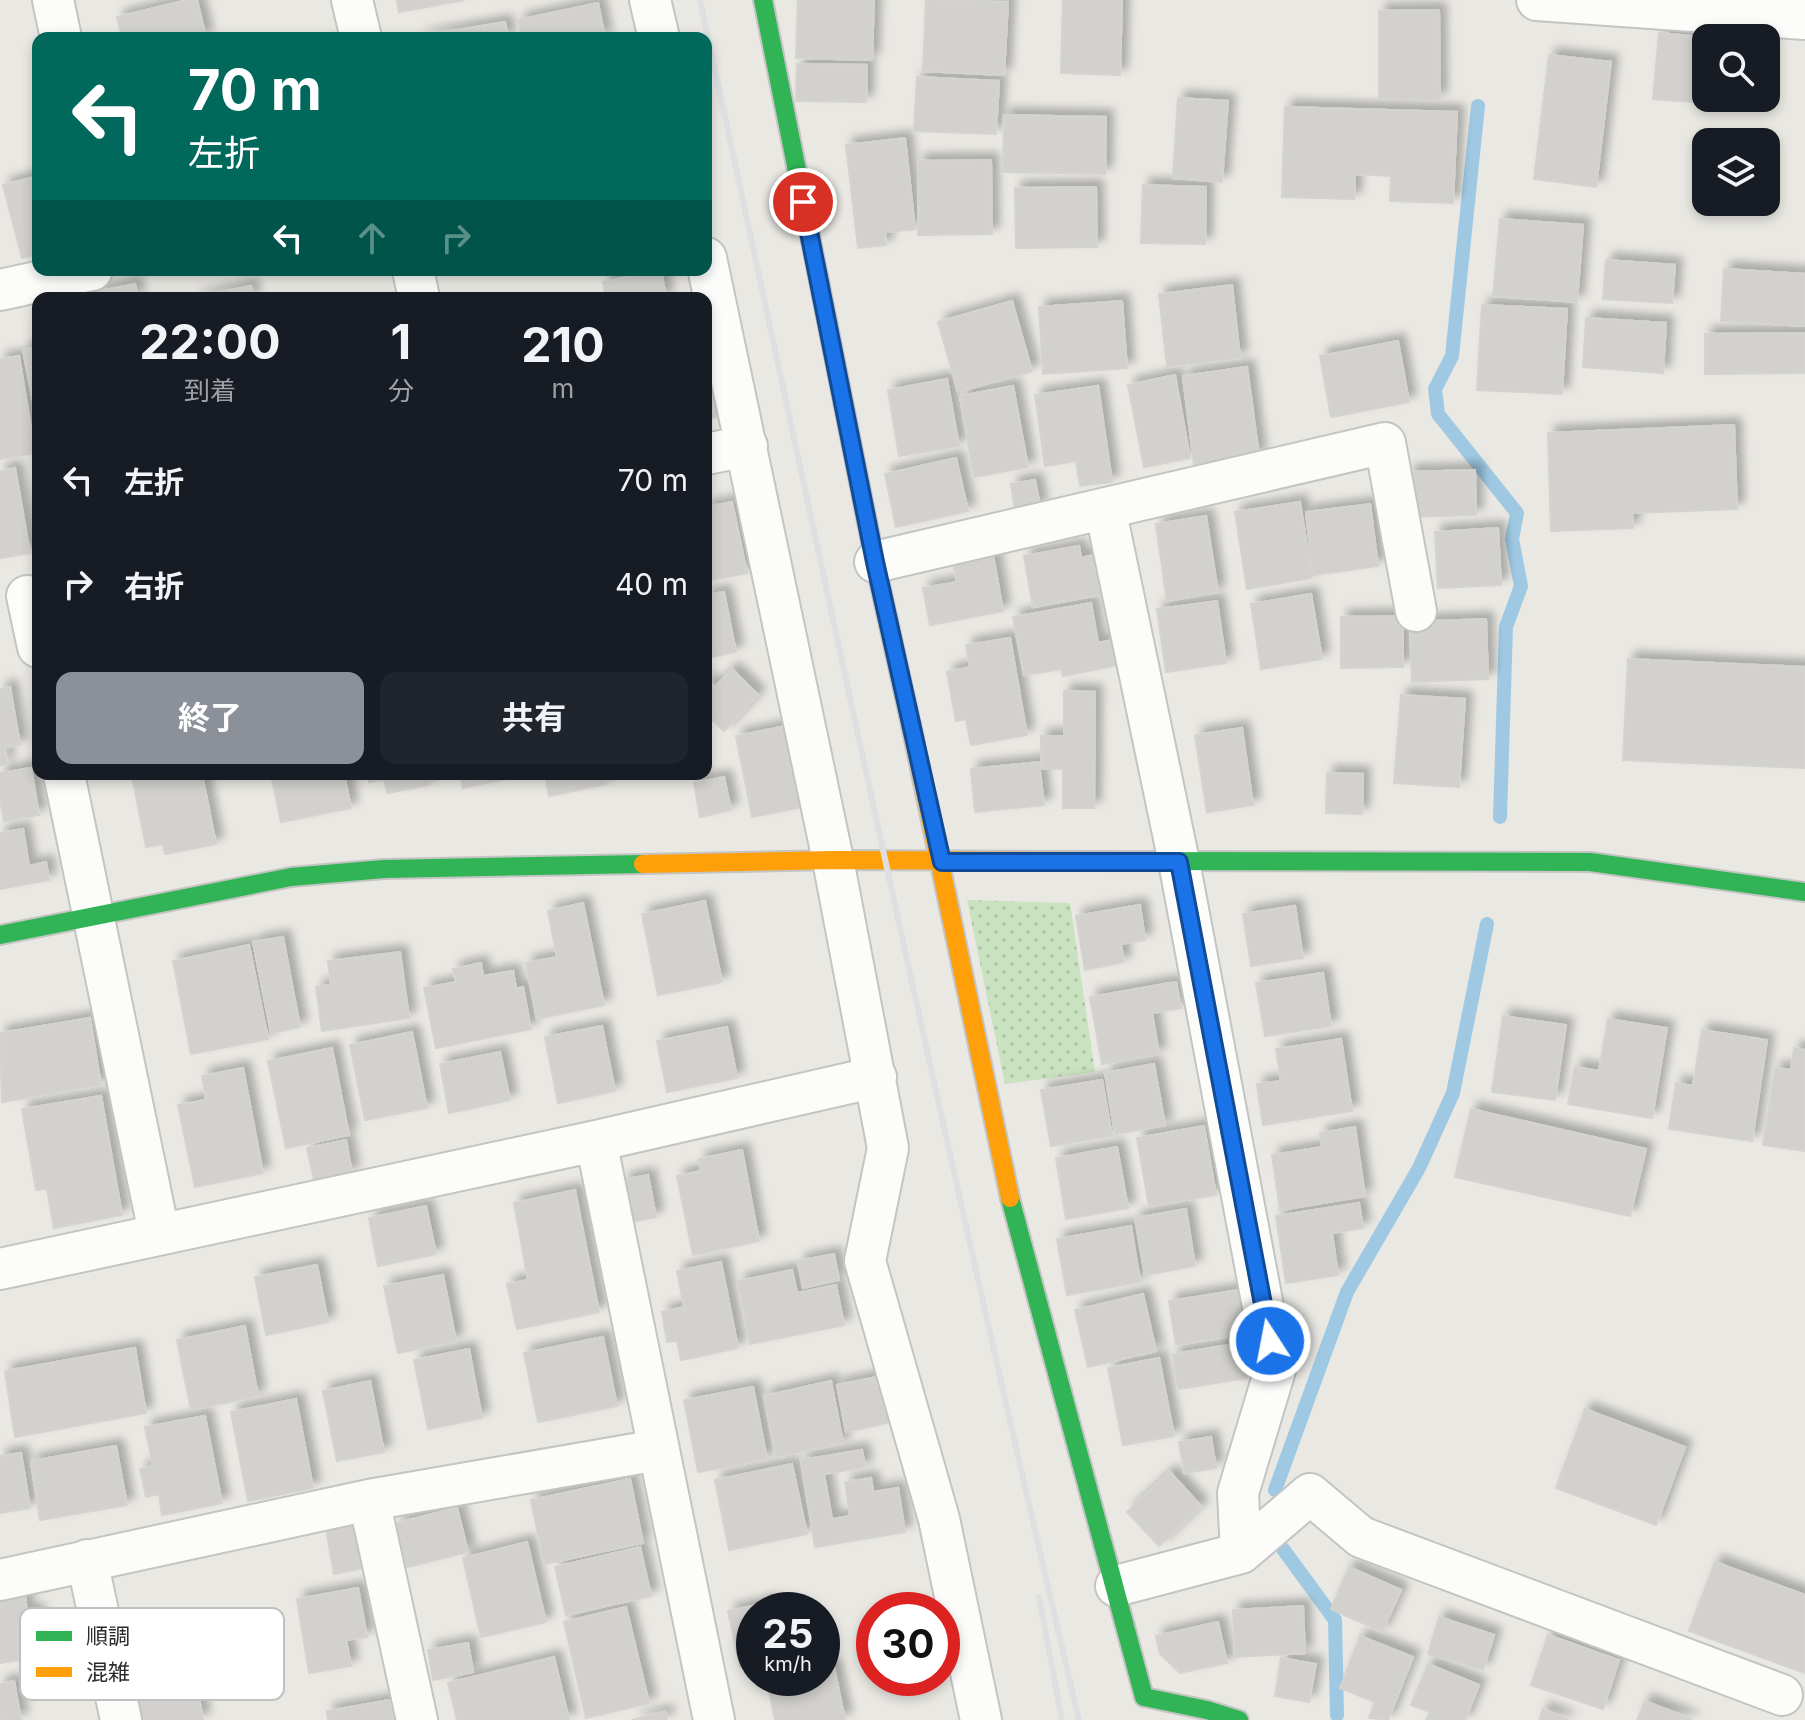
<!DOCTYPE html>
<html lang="ja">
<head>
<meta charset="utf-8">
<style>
  :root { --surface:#171b24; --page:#20242c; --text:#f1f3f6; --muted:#9ea1a6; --accent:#8c9099 }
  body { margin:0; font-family:Inter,"Noto Sans JP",sans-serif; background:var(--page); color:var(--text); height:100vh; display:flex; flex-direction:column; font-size:30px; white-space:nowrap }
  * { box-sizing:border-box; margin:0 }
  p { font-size:26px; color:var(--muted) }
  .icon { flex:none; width:44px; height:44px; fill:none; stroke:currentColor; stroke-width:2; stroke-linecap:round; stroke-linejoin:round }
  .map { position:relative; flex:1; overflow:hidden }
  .side { position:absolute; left:32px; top:292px; width:680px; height:488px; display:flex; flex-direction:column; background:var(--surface); border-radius:16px; box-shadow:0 4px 12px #0003 }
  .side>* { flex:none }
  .hud { position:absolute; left:32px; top:32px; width:680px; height:244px; border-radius:16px; box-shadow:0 4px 12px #0003; background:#00695c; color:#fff; overflow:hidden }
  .buttons { position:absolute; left:1692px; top:24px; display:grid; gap:16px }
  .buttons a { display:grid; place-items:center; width:88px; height:88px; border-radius:16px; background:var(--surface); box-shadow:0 4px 12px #0003; font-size:40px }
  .speed { position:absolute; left:736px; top:1592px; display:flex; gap:16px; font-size:40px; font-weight:700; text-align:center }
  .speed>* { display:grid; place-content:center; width:104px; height:104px; border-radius:50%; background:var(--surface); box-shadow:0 4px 12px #0003; line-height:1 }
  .speed small { font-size:20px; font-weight:400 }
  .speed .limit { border:12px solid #d22; background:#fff; color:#111 }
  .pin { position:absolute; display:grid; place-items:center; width:68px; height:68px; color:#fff; margin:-34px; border:4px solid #fff; border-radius:50%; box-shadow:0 2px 8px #0007 }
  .me { position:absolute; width:88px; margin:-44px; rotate:349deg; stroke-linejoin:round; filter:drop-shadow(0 0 6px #0008) }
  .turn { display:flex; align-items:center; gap:28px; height:168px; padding:0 24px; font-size:36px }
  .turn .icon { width:104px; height:104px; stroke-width:2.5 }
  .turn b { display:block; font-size:56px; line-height:68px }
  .lanes { display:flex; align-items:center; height:76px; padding:0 24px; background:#0003; justify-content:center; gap:40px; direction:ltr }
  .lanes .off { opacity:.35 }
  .eta { display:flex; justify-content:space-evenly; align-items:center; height:136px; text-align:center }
  .eta b { font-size:48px; font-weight:700; line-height:56px }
  .action { display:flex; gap:16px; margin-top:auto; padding:16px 24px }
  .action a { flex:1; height:92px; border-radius:16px; background:var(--accent); color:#fff; font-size:32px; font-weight:700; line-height:92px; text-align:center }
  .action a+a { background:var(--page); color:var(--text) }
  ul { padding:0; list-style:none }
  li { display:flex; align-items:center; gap:24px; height:104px; padding:0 24px }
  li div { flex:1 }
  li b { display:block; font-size:30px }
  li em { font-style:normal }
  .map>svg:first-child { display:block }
</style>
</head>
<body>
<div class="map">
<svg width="1805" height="1720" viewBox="0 0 1805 1720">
  <defs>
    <pattern id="park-dots" width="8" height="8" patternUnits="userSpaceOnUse" patternTransform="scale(2)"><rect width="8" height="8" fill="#c9e2c0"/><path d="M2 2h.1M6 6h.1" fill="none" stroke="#adc2a5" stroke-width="1.8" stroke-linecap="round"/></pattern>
    <filter id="shadow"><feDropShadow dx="7" dy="-7" stdDeviation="4" flood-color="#0004"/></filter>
  </defs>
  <rect width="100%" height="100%" fill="#e9e8e3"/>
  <!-- park -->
  <path fill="url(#park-dots)" d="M967 900 1070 903 1095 1072 1005 1084Z"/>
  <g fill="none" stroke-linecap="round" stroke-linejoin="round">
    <!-- stream -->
    <path stroke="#9fc9e3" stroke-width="14" d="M1478 106 1452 356 1435 389 1438 414 1517 513 1512 539 1521 586 1506 627 1500 817
      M1275 1490 1347 1292 1419 1168 1453 1093 1487 924
      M1283 1549 1335 1620 1337 1715"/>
  </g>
  <!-- building -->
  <path fill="#d2d1ce" stroke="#d4d3cf" stroke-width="2" filter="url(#shadow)" d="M187 0H197L206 38H122L117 17Z
    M397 0H464L399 12Z
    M798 0H874L872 60 796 58Z
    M926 0 1008 2 1004 75 923 71Z
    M1063 0H1122L1120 75 1061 73Z
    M598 3 605 38H522L518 20Z
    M1439 10 1440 99H1379V11Z
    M505 22 508 38 418 37Z
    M1659 33 1714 38H1706V98H1735V105L1653 99Z
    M1549 55 1611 62 1596 187 1534 179Z
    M797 64 867 65 866 102 796 101Z
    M917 77 999 81 996 134 914 131Z
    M1178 98 1228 101 1222 182 1173 178Z
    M1285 107 1457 112 1453 203 1390 201 1391 176 1355 174 1354 199 1282 197Z
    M1004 115 1106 117 1105 174 1003 172Z
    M905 138 915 229 885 232 886 245 858 248 846 145Z
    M991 160 992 234 918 235V161Z
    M38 176V254L22 258 3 185Z
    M1143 185 1206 187 1205 244 1141 243Z
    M1096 187 1097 247 1016 248 1015 188Z
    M1500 219 1583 225 1577 302 1493 296Z
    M1606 260 1675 265 1672 303 1603 299Z
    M1724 269 1805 274V326L1721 321Z
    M661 270 666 298H606L603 282Z
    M135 284 138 298H96L95 292Z
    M1232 285 1240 358 1167 367 1159 294Z
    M251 286 253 298H193Z
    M91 290 92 298H53Z
    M1012 301 1032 371 958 392 938 322Z
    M1122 301 1127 368 1043 374 1039 307Z
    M1482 305 1567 309 1562 394 1477 390Z
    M1586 318 1666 323 1663 373 1583 367Z
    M1805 333V373L1705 374V334Z
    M1398 341 1409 402 1331 417 1320 356Z
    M706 343 722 416 706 419Z
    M38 347V426L23 350Z
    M19 356 35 453 0 459V359Z
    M1247 367 1259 456 1194 465 1183 376Z
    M1175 375 1190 458 1144 467 1128 385Z
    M947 379 959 446 899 456 888 390Z
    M1013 386 1028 467 974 477 960 396Z
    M1098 386 1112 482 1080 486 1076 461 1045 466 1035 395Z
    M1734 425 1737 509 1632 513 1633 528 1551 531 1548 433Z
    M956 458 968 511 896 527 885 474Z
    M15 468 30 553 0 558V471Z
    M1475 470 1476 515 1409 517 1408 472Z
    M1035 480 1040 507 1015 511 1011 484Z
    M732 502 747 573 706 581V507Z
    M1300 502 1312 578 1247 589 1235 512Z
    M1370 504 1378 566 1313 575 1306 512Z
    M1206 516 1218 592 1167 601 1156 524Z
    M1498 528 1501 585 1438 588 1435 532Z
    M1079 546 1081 558 1093 555 1100 595 1033 607 1024 556Z
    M993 555 1003 611 930 625 923 588 957 582 953 563Z
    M724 592 736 652 706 658V595Z
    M1311 594 1322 659 1261 669 1251 604Z
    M1217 601 1226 663 1166 672 1157 609Z
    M1091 603 1098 643 1113 640 1118 665 1063 676 1061 669 1024 675 1013 617Z
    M1403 616V667L1341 668V617Z
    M1486 619 1488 679 1412 682 1410 622Z
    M1010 638 1027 735 971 745 966 719 956 721 947 672 970 667 966 645Z
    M1628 659 1805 667V768L1623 760Z
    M732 669 758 695 724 731 706 714V679L715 687Z
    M10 687 20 745 4 747 7 764 0 765V689Z
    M1064 691 1095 692 1094 808H1063V769H1041V736H1064Z
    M1401 695 1465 699 1459 787 1394 783Z
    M786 726 802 807 752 817 736 736Z
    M1242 728 1253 805 1207 812 1195 735Z
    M1039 762 1044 805 975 812 971 769Z
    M31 768 39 815 4 821 0 800V773Z
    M1327 773 1363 774 1362 814 1326 813Z
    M169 774H202L216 844 165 854 163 844 146 847 133 781Z
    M271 774H344L351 808 281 822Z
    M367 774H427L429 785 387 793 384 779 369 782Z
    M460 774H514L515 777 463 788Z
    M545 774H604L606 784 549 796Z
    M724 777 731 810 700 817 694 783Z
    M23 829 29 866 46 862 49 880 0 889V833Z
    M705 901 722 982 658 995 642 914Z
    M583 903 604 1005 537 1019 526 963 557 957 548 911Z
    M1140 905 1145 940 1121 944 1124 962 1085 970 1076 916Z
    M1295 906 1303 958 1251 966 1243 914Z
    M283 937 300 1027 271 1033 253 942Z
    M249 945 268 1039 191 1054 173 961Z
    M400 952 409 1018 322 1031 316 987 331 985 328 961Z
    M481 963 483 976 513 971 516 989 523 987 531 1029 436 1048 424 988 456 982 453 969Z
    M1323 973 1331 1026 1265 1036 1256 983Z
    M1176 982 1181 1008 1152 1013 1159 1054 1102 1064 1090 997Z
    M1503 1016 1566 1025 1555 1100 1492 1092Z
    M90 1018 101 1085 2 1102 0 1033Z
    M1608 1019 1667 1028 1652 1118 1568 1104 1575 1067 1599 1071Z
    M602 1026 615 1091 558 1103 545 1037Z
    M727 1027 737 1078 667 1092 657 1041Z
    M1702 1030 1767 1040 1752 1141 1669 1129 1676 1083 1693 1086Z
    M412 1032 427 1108 365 1120 350 1045Z
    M1341 1039 1352 1111 1263 1125 1257 1084 1281 1081 1276 1049Z
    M332 1048 349 1135 286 1148 268 1061Z
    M1794 1048 1805 1050V1151L1763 1145 1775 1068 1791 1070Z
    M500 1052 510 1100 449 1113 440 1064Z
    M1154 1064 1165 1125 1115 1134 1105 1073Z
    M243 1068 263 1173 195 1187 178 1105 206 1100 202 1076Z
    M1102 1080 1112 1136 1051 1146 1041 1090Z
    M101 1096 122 1215 54 1228 47 1189 36 1190 22 1109Z
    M1471 1109 1646 1149 1630 1216 1455 1177Z
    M1204 1126 1216 1195 1149 1206 1137 1138Z
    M1355 1127 1365 1196 1280 1210 1272 1155 1322 1147 1320 1133Z
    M346 1140 352 1173 314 1180 307 1148Z
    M1117 1147 1128 1208 1066 1219 1056 1158Z
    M742 1150 759 1241 693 1255 677 1176 701 1171 699 1159Z
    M648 1175 656 1217 631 1222 623 1180Z
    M575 1190 599 1312 517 1329 507 1284 528 1280 514 1203Z
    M1359 1203 1363 1228 1332 1233 1338 1275 1286 1283 1276 1216Z
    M426 1206 436 1254 378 1266 369 1218Z
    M1186 1209 1195 1266 1145 1275 1135 1218Z
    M1131 1226 1140 1282 1067 1295 1057 1239Z
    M834 1254 839 1280 803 1288 798 1261Z
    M721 1262 738 1348 681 1360 677 1341 667 1342 662 1312 684 1307 677 1271Z
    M317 1265 328 1322 266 1335 255 1277Z
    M792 1270 797 1293 836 1285 844 1325 750 1344 738 1281Z
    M443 1275 456 1341 398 1353 384 1286Z
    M1239 1290 1245 1334 1176 1345 1169 1301Z
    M1143 1294 1156 1351 1088 1367 1075 1310Z
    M245 1326 258 1396 191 1410 177 1340Z
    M603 1337 617 1406 538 1422 524 1353Z
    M1241 1343 1247 1378 1178 1389 1173 1354Z
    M135 1348 146 1413 15 1437 5 1371Z
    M469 1349 482 1418 428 1429 414 1360Z
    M1159 1358 1174 1436 1123 1445 1108 1368Z
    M882 1376 891 1422 846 1432 837 1385Z
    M370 1381 384 1452 337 1461 323 1391Z
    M831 1381 843 1443 776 1457 764 1396Z
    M753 1387 767 1459 698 1472 684 1400Z
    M296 1399 313 1488 248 1501 231 1412Z
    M1585 1409 1685 1447 1656 1525 1556 1488Z
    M205 1416 222 1503 162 1515 159 1494 146 1497 140 1469 153 1466 145 1427Z
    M1211 1437 1216 1468 1184 1473 1179 1442Z
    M116 1446 127 1505 40 1520 31 1461Z
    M862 1450 865 1467 824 1474 832 1519 850 1516 845 1482 871 1478 873 1492 898 1488 905 1532 815 1547 801 1460Z
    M21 1453 30 1508 0 1513V1456Z
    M792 1464 807 1534 729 1550 715 1480Z
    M1170 1472 1201 1506 1159 1546 1127 1512Z
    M630 1479 643 1543 544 1564 531 1500Z
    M457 1508 468 1552 407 1567 396 1523Z
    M356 1524 363 1568 334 1574 326 1529Z
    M527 1542 546 1622 481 1637 463 1558Z
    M640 1547 651 1596 566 1615 555 1567Z
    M1715 1562 1805 1595V1673L1689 1631Z
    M1349 1567 1401 1590 1382 1632 1331 1609Z
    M358 1588 367 1637 346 1640 351 1666 309 1673 297 1599Z
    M25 1595 27 1612 37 1611 44 1656 0 1663V1600Z
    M771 1602 773 1610H754V1665L740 1667 728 1611Z
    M1303 1606 1305 1653 1235 1657 1233 1610Z
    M626 1607 649 1703 586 1718 564 1622Z
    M1439 1617 1494 1635 1483 1670 1428 1654Z
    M1218 1622 1227 1663 1180 1673 1160 1654 1156 1636Z
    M1548 1635 1619 1660 1603 1709 1531 1685Z
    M1360 1636 1413 1657 1388 1720 1369 1718 1375 1702 1340 1688Z
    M468 1643 473 1672 433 1680 428 1650Z
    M554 1657 569 1720H457L448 1683Z
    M1281 1658 1316 1664 1309 1702 1275 1696Z
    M1428 1664 1479 1685 1465 1720H1426L1430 1712 1411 1705Z
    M834 1667 845 1720H775L767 1681 779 1678H822V1669Z
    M195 1675 203 1720H140L134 1686Z
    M14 1681 21 1720H0V1684Z
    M390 1700 394 1720H328L327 1711Z
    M1645 1701 1691 1719 1690 1720H1637Z
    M1543 1709 1569 1720H1539Z
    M665 1712 667 1720H632Z"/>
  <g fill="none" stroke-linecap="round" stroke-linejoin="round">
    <!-- street casing -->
    <g stroke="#c4c4c3" stroke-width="44">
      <path id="street" d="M53 0 61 38
        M352 0 361 38
        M650 0 659 38
        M1537 0 1805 19
        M706 258 833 860 888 1148 865 1261 939 1519 981 1720
        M413 270 419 298
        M0 290 92 270
        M706 454 747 446
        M1105 508 1179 862 1275 1370 1238 1493 1241 1553 1116 1586
        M875 562 1385 443 1416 611
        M27 596 38 647
        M64 774 159 1233
        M596 1141 714 1720
        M0 1269 596 1141 876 1077
        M369 1500 417 1720
        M1241 1553 1310 1494 1361 1537 1782 1695
        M87 1560 121 1720
        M0 1580 369 1500 658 1450"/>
    </g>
    <!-- fast casing -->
    <g stroke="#c4c4c3" stroke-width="22">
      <path id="fast" d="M763 0 875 562 911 725
        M1091 861 1590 862 1805 892
        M0 935 291 877 384 869 643 864
        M1010 1198 1144 1697 1207 1710 1239 1720"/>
    </g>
    <!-- slow casing -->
    <g stroke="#c4c4c3" stroke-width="22">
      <path id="slow" d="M911 725 1010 1198
        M643 864 833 860 1091 861"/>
    </g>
    <!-- street -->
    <use href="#street" stroke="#fcfcfb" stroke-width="40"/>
    <!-- fast -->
    <use href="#fast" stroke="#30b455" stroke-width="18"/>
    <!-- slow -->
    <use href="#slow" stroke="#ff9f0a" stroke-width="18"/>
    <!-- rail -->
    <path stroke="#dedfe0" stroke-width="6" d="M700 0C823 574 945 1148 1079 1720
      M1039 1597 1062 1720"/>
  </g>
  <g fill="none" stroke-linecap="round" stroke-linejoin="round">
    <!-- route casing -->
    <g stroke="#114b97" stroke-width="20">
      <path id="route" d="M803 202 875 562 942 862H1179L1270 1341"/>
    </g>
    <!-- route -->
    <use href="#route" stroke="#1a73e8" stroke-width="14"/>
  </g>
  <!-- legend -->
  <rect x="20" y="1608" width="264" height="92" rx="12" fill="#fff" stroke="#c0c0c0" stroke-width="2"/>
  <rect x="36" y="1631" width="36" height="10" fill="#30b455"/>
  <rect x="36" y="1667" width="36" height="10" fill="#ff9f0a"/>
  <g font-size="22" fill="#2c2c2c">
    <text x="86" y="1644">順調</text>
    <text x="86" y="1680">混雑</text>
  </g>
</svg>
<div class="buttons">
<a><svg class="icon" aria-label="search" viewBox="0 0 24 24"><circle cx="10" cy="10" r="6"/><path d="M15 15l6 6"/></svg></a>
<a><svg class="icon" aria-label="layers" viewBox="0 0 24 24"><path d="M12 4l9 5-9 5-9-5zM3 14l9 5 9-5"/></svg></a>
</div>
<div class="speed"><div>25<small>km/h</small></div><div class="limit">30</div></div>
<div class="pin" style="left:803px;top:202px;background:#d93025"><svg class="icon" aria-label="arrive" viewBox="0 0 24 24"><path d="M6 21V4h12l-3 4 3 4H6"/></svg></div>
<svg class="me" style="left:1270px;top:1341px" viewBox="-20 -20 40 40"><circle r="17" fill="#1a73e8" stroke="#fff" stroke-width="3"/><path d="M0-11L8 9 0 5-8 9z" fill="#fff"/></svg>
<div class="hud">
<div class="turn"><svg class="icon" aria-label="left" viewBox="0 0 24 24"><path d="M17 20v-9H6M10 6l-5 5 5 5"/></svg><div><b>70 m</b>左折</div></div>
<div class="lanes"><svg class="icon" aria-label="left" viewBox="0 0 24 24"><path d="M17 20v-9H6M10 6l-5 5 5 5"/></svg><svg class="icon off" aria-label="ahead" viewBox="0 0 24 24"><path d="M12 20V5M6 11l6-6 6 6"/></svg><svg class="icon off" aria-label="right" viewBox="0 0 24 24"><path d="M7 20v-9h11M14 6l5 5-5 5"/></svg></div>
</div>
<section class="side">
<div class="eta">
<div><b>22:00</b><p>到着</p></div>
<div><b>1</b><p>分</p></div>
<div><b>210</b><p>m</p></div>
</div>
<ul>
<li><svg class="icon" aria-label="left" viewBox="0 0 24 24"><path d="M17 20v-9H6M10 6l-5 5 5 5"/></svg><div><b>左折</b></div><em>70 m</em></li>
<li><svg class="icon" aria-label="right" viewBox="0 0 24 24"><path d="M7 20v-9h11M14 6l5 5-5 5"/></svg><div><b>右折</b></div><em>40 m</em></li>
</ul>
<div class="action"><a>終了</a><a>共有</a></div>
</section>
</div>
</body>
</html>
